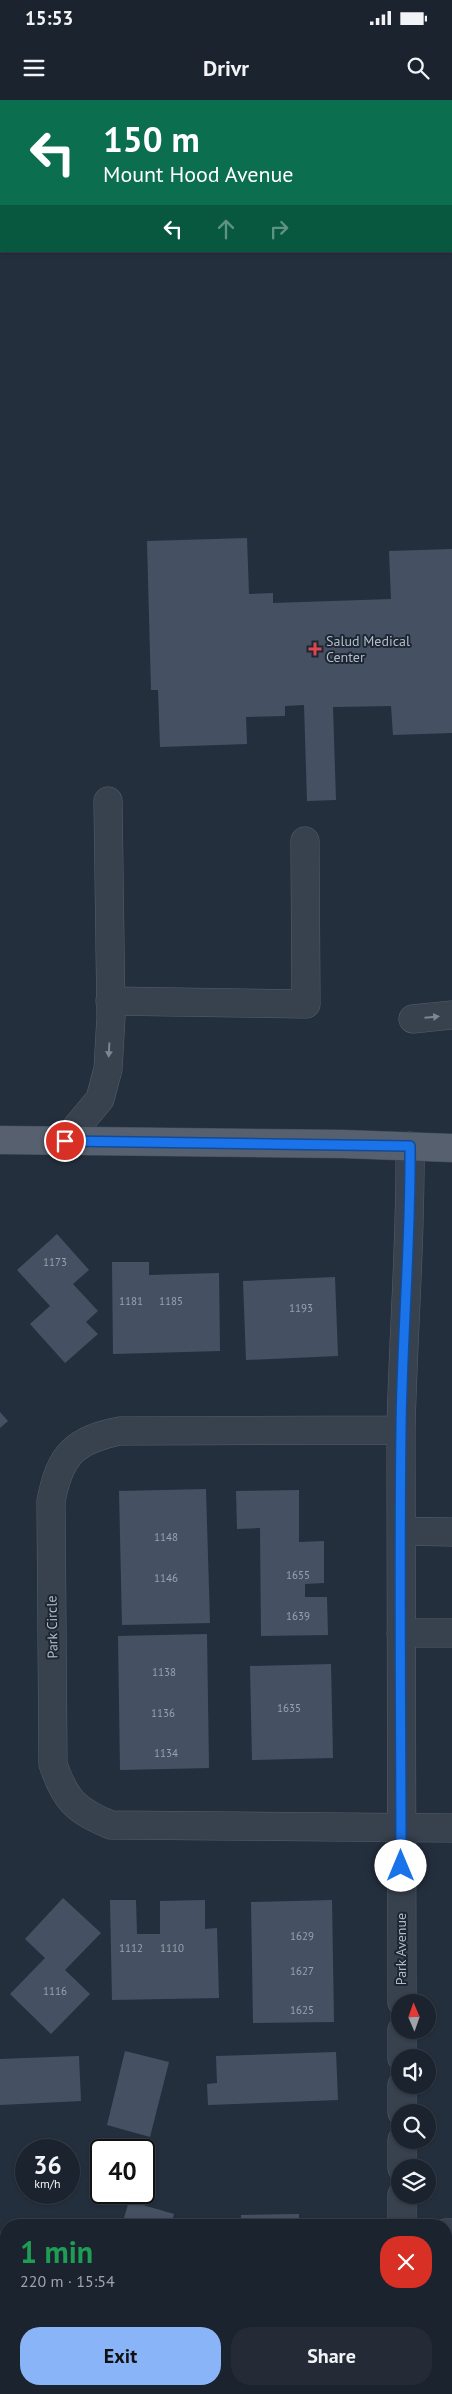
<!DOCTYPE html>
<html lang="en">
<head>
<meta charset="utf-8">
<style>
  :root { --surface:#1b232e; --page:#242b36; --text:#f1f3f6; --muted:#a0a4aa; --line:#39404a; --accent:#8ab4f8 }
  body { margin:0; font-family:"PT Sans",sans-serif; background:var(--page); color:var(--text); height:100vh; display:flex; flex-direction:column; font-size:19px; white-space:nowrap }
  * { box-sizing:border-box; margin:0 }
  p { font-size:16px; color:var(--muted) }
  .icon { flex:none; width:28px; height:28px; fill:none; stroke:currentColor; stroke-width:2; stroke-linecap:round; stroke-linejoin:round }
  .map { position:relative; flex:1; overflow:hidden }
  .sheet { position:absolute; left:0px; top:2119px; width:452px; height:176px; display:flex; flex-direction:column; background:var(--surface); border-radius:20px 20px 0 0; box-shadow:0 1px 4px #0004,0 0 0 1px var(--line) }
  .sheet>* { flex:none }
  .guide { position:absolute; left:0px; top:0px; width:452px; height:152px; box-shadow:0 1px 4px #0004,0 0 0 1px var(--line); background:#0b6e4f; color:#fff; overflow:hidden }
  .needle { width:32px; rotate:358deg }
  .controls { position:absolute; left:391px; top:1894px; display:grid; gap:10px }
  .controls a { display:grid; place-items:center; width:45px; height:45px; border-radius:50%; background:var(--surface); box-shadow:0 1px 4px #0004,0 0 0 1px var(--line); font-size:25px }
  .speed { position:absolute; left:15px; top:2039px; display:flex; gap:10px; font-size:25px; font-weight:700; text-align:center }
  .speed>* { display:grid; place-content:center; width:65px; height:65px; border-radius:50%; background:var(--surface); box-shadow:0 1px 4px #0004,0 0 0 1px var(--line); line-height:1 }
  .speed small { font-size:12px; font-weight:400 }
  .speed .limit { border:2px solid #111; border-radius:8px; background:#fff; color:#111 }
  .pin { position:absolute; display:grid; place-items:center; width:42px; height:42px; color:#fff; margin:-21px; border:2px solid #fff; border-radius:50%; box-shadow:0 1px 5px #0007 }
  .me { position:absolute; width:55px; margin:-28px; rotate:0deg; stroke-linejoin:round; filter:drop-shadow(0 0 4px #0008) }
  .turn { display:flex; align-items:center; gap:18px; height:105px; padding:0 20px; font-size:22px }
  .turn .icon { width:65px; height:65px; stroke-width:2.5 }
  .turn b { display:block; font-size:35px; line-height:42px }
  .lanes { display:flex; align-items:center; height:48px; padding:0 20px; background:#0003; justify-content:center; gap:25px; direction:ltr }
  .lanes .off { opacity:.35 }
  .round { display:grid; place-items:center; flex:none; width:52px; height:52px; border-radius:20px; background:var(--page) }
  .head { display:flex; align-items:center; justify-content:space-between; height:85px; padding:0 20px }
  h1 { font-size:30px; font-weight:600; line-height:38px; color:#1e9e55 }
  .button { display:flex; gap:10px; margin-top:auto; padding:10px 20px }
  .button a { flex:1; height:58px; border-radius:20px; background:var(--accent); color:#111; font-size:20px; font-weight:600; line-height:58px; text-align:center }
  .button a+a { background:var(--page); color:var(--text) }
  .status { display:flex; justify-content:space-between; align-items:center; height:35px; padding:0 25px; background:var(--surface); direction:ltr }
  .status svg { height:14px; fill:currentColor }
  header { display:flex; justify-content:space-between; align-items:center; height:65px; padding:0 20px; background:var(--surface); font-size:22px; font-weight:600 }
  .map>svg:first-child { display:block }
</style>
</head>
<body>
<div class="status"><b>15:53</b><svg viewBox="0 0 49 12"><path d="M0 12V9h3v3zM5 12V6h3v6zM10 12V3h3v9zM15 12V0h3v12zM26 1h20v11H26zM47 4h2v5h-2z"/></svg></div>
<header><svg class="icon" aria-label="menu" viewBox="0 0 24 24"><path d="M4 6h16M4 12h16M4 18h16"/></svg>Drivr<svg class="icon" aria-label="search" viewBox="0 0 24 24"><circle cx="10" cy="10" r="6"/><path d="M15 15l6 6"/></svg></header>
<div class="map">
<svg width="452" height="2294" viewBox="0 0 452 2294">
  <rect width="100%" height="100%" fill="#242f3e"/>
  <!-- green -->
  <path fill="#263c3f" d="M357 2290V2294H233Z"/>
  <!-- building -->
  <path fill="#455162" d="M247 438 249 494 273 493V503L391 499 389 451 452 449V633L393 635 391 606 333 607 336 700 307 701 304 605 285 606V616L246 617 247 644 160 647 158 590H151L147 441Z
    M57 1134 89 1170 73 1184 98 1211 86 1222 98 1234 65 1263 30 1224 50 1206 17 1170Z
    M112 1162H149V1175L219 1173 220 1251 113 1254Z
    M335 1177 338 1256 246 1260 243 1181Z
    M0 1312 8 1321 0 1328Z
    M206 1389 210 1523 122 1525 119 1391Z
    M299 1390V1442L324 1441V1483L305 1484V1497H327L328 1535 261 1536 260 1428 237 1429 236 1391Z
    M207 1534 209 1668 120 1670 118 1536Z
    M331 1564 333 1658 252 1660 250 1566Z
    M63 1798 101 1833 65 1870 90 1894 51 1934 10 1894 45 1858 25 1839Z
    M110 1800H136L137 1834H160V1801L205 1800V1829L217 1828 219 1898 112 1900Z
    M332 1800 334 1922 253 1923 251 1802Z
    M125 1951 169 1962 150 2037 107 2025Z
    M336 1952 338 2000 208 2005 207 1984 217 1983 216 1956Z
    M79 1956 81 2001 0 2005V1959Z
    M129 2101 174 2114 171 2125H122Z
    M299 2114V2125H241V2115Z"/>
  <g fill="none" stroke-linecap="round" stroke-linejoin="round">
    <!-- minor casing -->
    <g stroke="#565f6c" stroke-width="29">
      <path id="minor" d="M110 901 306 904 305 741
        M413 919 452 915
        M65 1041 100 999 108 969 111 917 108 701
        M401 1330 120 1331C74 1340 60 1355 51 1401L53 1664C65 1700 76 1711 111 1725L452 1728
        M401 1431 452 1432
        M401 1533H452
        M402 1902 401 1330C403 1235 411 1141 410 1046
        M402 1930V1958
        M402 1985V2012
        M402 2040V2068
        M402 2095V2125
        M446 2133H452
        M403 2289V2294"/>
    </g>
    <!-- major casing -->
    <g stroke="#414a57" stroke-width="29">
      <path id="major" d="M0 1040 344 1044 452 1048"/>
    </g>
    <!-- minor -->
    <use href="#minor" stroke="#38414e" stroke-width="28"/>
    <!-- major -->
    <use href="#major" stroke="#56606e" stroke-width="28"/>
  </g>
  <!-- one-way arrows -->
  <defs><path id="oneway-solid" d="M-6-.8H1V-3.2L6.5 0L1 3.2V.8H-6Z" transform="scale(1.25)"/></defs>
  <g fill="#7c8592">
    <use href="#oneway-solid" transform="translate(432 917) rotate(-5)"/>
    <use href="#oneway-solid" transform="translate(109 950) rotate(93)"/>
  </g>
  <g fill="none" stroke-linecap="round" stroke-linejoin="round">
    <!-- route casing -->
    <g stroke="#114b97" stroke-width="12">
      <path id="route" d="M65 1041 410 1046C411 1141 402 1235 401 1329 399 1475 401 1621 401 1766"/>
    </g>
    <!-- route -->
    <use href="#route" stroke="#1a73e8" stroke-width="9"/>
  </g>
  <!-- markers -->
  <path fill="#e0444e" stroke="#1d2633" stroke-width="2" d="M312.5 541.5h5v5h5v5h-5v5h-5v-5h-5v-5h5z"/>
  <g text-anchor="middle" stroke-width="4" stroke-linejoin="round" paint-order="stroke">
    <!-- number labels -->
    <g font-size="11" fill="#98a1af">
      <text x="55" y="1166">1173</text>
      <text x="131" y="1205">1181</text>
      <text x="171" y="1205">1185</text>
      <text x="301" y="1212">1193</text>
      <text x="166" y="1441">1148</text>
      <text x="298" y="1479">1655</text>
      <text x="166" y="1482">1146</text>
      <text x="298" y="1520">1639</text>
      <text x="164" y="1576">1138</text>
      <text x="289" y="1612">1635</text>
      <text x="163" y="1617">1136</text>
      <text x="166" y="1657">1134</text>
      <text x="302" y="1840">1629</text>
      <text x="131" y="1852">1112</text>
      <text x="172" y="1852">1110</text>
      <text x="302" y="1875">1627</text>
      <text x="55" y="1895">1116</text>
      <text x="302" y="1914">1625</text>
    </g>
    <!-- poi labels -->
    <g font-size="14" fill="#b4bcc9" stroke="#1d2633" text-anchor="start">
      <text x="326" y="546">Salud Medical<tspan x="326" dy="16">Center</tspan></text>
    </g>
    <!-- street labels -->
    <g font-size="14" fill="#b4bcc9" stroke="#1d2633">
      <text transform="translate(52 1527) rotate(-91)" y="5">Park Circle</text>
      <text transform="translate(401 1849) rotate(-90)" y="5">Park Avenue</text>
    </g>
  </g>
</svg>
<div class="controls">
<a><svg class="needle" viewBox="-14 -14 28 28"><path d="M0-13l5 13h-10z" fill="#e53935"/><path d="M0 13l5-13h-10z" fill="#a0a4aa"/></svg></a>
<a><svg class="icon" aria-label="sound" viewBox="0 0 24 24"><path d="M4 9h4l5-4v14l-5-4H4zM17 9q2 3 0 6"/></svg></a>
<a><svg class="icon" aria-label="search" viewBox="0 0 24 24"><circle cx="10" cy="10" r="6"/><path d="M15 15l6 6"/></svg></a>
<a><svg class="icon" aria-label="layers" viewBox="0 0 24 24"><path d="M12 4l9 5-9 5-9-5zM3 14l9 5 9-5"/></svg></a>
</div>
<div class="speed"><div>36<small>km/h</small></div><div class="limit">40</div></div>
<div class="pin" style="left:65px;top:1041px;background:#d93025"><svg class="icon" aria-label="arrive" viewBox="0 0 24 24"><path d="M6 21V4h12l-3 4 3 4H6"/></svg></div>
<svg class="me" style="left:401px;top:1766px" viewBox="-20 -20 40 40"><circle r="19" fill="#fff"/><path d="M0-13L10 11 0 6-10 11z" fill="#1a73e8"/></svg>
<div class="guide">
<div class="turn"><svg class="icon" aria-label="left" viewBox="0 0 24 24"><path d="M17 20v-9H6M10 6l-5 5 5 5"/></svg><div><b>150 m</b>Mount Hood Avenue</div></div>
<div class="lanes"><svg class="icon" aria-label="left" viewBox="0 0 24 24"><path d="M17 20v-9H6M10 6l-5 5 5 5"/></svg><svg class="icon off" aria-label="ahead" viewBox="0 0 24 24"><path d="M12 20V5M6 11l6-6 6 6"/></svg><svg class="icon off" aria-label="right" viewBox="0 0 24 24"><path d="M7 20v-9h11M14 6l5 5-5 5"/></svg></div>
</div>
<section class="sheet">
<div class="head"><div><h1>1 min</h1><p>220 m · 15:54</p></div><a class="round" style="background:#d93025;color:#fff"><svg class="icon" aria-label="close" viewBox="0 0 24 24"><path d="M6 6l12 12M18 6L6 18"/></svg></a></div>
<div class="button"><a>Exit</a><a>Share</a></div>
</section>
</div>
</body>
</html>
